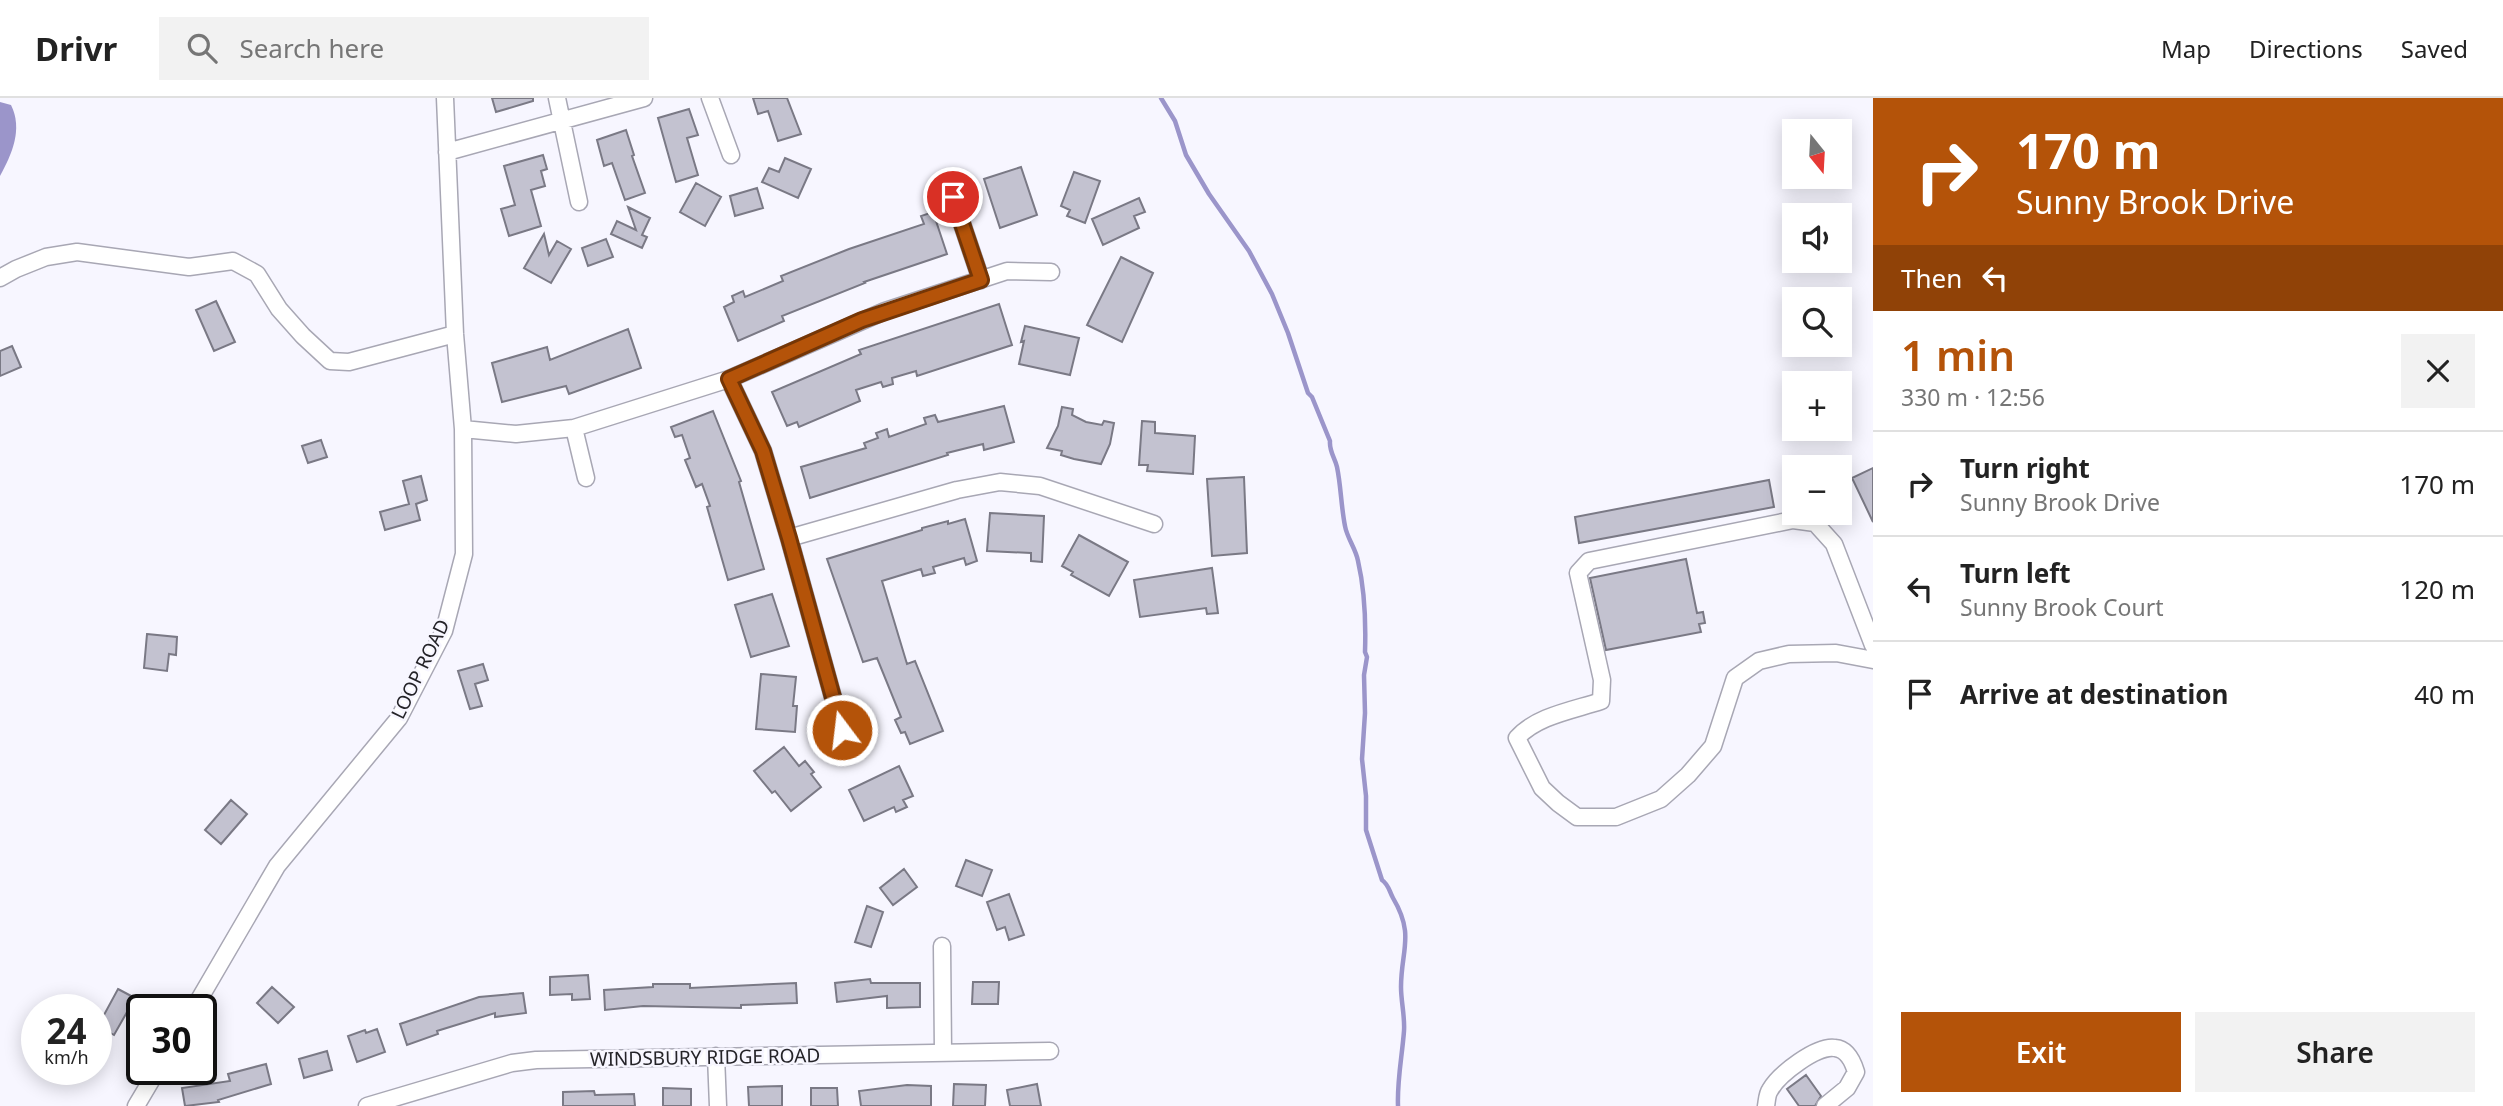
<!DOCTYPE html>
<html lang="en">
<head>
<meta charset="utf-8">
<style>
  :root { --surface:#fff; --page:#f2f2f2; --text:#222; --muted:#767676; --line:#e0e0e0; --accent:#b45309 }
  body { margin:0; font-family:"Noto Sans",sans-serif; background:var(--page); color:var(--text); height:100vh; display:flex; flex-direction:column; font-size:26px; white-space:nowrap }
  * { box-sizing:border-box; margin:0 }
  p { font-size:23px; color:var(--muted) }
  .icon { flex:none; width:38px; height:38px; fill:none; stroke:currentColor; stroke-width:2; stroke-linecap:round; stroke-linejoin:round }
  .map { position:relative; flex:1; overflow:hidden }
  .drawer { display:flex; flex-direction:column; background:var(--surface); width:630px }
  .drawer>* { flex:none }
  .top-card { background:#b45309; color:#fff; overflow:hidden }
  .needle { width:46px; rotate:162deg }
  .tools { position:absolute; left:1782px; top:21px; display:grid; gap:14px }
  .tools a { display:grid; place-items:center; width:70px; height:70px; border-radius:0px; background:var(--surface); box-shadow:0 4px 18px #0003; font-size:35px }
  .speed { position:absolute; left:21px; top:896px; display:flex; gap:14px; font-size:35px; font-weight:700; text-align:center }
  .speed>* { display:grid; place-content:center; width:91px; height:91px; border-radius:50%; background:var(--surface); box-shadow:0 4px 18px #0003; line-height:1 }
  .speed small { font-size:18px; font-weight:400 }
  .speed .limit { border:4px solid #111; border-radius:10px; background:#fff; color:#111 }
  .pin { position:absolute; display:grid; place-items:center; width:60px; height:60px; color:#fff; margin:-30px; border:4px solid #fff; border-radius:50%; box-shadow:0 2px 7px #0007 }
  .me { position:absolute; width:77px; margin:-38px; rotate:345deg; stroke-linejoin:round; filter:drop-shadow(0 0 5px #0008) }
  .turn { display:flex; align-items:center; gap:24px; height:147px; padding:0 28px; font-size:32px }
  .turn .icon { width:91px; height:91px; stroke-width:2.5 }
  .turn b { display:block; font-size:49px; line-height:60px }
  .then { display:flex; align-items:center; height:66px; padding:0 28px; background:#0003; gap:14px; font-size:26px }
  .round { display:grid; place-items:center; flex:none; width:74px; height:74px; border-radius:0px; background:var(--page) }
  .head { display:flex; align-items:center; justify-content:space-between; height:119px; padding:0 28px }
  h1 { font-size:42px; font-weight:600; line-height:52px; color:var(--accent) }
  .button { display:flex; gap:14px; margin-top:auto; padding:14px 28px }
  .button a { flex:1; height:80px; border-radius:0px; background:var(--accent); color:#fff; font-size:28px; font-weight:600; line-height:80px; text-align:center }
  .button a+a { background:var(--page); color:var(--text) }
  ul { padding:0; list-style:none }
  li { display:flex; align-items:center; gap:21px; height:105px; padding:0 28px; border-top:2px solid var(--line) }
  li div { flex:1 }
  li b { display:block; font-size:26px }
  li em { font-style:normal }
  header { display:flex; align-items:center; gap:42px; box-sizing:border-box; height:98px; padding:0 35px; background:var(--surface); border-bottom:2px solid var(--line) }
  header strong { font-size:33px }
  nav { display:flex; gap:38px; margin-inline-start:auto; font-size:24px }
  .search { width:490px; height:63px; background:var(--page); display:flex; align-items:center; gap:18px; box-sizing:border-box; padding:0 24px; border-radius:0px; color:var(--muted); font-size:26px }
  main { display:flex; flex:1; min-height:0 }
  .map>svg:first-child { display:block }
</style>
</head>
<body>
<header>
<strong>Drivr</strong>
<div class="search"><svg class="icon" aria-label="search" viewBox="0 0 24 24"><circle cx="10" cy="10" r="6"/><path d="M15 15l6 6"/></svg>Search here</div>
<nav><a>Map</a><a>Directions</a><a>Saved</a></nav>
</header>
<main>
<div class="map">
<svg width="1873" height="1008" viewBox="0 0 1873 1008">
  <rect width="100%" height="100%" fill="#f7f6ff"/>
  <!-- water -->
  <path fill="#9b95ca" d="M0 4 11 7C23 31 12 56 0 78Z"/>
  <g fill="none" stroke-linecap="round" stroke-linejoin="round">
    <!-- stream -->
    <path stroke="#9b95ca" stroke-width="4.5" d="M1161 0 1175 23 1186 57 1209 96 1249 153 1272 196 1288 235 1308 295 1312 299 1330 343C1329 353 1335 360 1337 369 1341 388 1341 408 1345 428 1347 440 1356 451 1358 463 1365 493 1366 523 1365 554L1367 559 1364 577 1365 615 1362 661 1366 698V732L1382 782C1389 787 1389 793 1393 800 1415 837 1401 852 1401 889 1401 904 1405 918 1404 933 1402 959 1397 982 1398 1008"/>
  </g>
  <!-- building -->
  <path fill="#c3c2d0" stroke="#7a7985" stroke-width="2" d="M492 0H533V3L496 14Z
    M753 0H787L801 36 778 43 768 13 758 16Z
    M689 11 698 37 687 40 698 77 676 84 658 20Z
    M626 32 634 57 632 58 645 95 625 102 612 65 604 68 597 42Z
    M543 57 547 71 541 73 545 88 531 92 541 128 509 138 501 111 515 107 504 68Z
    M785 60 811 71 798 100 762 84 769 70 779 74Z
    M1021 69 1037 117 1000 130 984 81Z
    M1074 74 1100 83 1085 125 1067 118 1070 112 1061 108Z
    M696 85 721 99 705 128 680 114Z
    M757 90 763 110 735 118 730 98Z
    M1139 100 1145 114 1134 118 1139 130 1103 147 1092 121Z
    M628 109 650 120 642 137 647 139 642 150 611 136 617 123 636 132Z
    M933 114 947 156 864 184 865 185 782 218 784 223 738 243 724 209 734 204 732 198 743 193 745 199 783 183 781 178 849 151 924 126 921 118Z
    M544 136 549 157 557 143 571 151 551 185 524 170Z
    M606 141 613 159 588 168 582 150Z
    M1121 159 1153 175 1122 244 1087 227Z
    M216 203 235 244 214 253 196 212Z
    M999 206 1012 247 917 278 916 273 892 280 893 286 883 289 881 284 856 292 860 303 799 329 797 324 787 328 772 294 861 256 859 252Z
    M1025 228 1079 240 1070 277 1019 266 1024 243 1021 244Z
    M628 231 641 270 569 296 566 288 502 304 492 265 547 249 550 262Z
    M12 248 21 269 0 278V253Z
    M1004 308 1014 344 984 352 983 346 947 355 948 357 810 400 801 369 866 350 864 345 878 340 876 335 887 331 889 339 926 326 924 320 935 317 938 324Z
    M1062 309 1073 311 1072 317 1086 324 1102 327 1104 323 1114 325 1110 346 1101 366 1074 361 1061 357 1062 353 1047 350 1058 328Z
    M713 313 741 383 739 384 764 471 728 482 707 409 710 408 702 386 696 389 685 362 690 360 682 337 675 339 671 329Z
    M1142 323 1155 324V335L1195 338 1193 376 1147 373 1148 367H1139Z
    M321 342 327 359 308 365 302 348Z
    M1873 370V424L1852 380Z
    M421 378 427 402 416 406 420 422 385 432 380 414 409 406 403 383Z
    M1244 379 1247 455 1212 458 1207 381Z
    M1769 382 1774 409 1579 445 1575 419Z
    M990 415 1044 418 1042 464 1031 463V455L987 453Z
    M965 421 977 463 966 467 964 460 933 469 935 475 923 478 921 471 882 483 907 566 915 563 943 633 910 646 905 634 901 635 895 622 901 619 877 560 863 564 827 461 922 432V430L948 423V426Z
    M1079 437 1128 464 1109 498 1071 477 1073 474 1062 468Z
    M1686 461 1697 515 1703 514 1705 525 1699 526 1701 534 1606 552 1590 480Z
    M1212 470 1218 515 1207 516 1206 510 1140 519 1134 482Z
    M772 496 789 548 751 559 735 507Z
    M147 536 177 539 176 557 169 556 167 573 144 570Z
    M483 566 488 582 475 586 482 608 470 611 458 573Z
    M761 576 796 579 793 608H797L795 634 756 631Z
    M784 649 799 668 805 663 814 674 811 676 821 689 791 713 775 693 772 695 754 673Z
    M899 668 913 698 903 702 907 709 896 714 894 709 864 723 849 692Z
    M231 702 247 716 221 746 205 732Z
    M966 762 992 772 982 798 956 788Z
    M904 771 917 789 893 807 880 790Z
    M1009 796 1024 837 1009 842 1005 829 997 832 987 804Z
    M867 808 883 814 871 849 855 844Z
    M588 877 590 901 572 902V896L550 897V879Z
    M870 881 871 885H920V909L887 910V898L837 904 835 885Z
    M973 884H999L998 906H972Z
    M796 885 797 905 741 907V910L643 908 605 912 604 892 653 889V886H690V890Z
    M272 889 294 909 278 925 257 905Z
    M118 891 135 900 114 937 98 928Z
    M523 895 526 915 495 919V915L437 933 438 936 407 947 400 926 479 899Z
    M377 931 385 954 357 964 348 938 365 932 366 935Z
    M327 953 332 972 304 980 299 961Z
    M266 966 271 986 218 1002 219 1004 185 1008 182 990 230 983 228 976Z
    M1806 977 1821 998 1815 1008H1799L1787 991Z
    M954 986 986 987 985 1008H953Z
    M1037 986 1041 1008H1010L1007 992Z
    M907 987 931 988V1008H861L859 993Z
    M782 988V1008H749L748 989Z
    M663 990 691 991V1008H663Z
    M811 990H837L838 1008H811Z
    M594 993 595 997 634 996 635 1008H563V994Z"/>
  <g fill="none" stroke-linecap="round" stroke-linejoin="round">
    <!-- minor casing -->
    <g stroke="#a8a7b4" stroke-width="19">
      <path id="minor" d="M557 0 579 104
        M710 0 731 57
        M447 54 644 0
        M953 99 981 182
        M0 180 16 171 46 159 77 154 189 169 233 163 257 176 279 211 303 238 330 263 349 264 455 236
        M729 281 763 353 789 440 842 632
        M574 330 586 380
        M463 331 516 336 574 330 729 281 885 213 1007 173 1051 174
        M789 440 957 392 1000 384 1040 388 1154 426
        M1873 547 1834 446 1815 425 1793 422 1589 463 1578 475 1602 582 1601 603C1574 612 1536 618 1517 640L1542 690 1558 705 1577 719H1616L1661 701 1688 677 1713 648 1735 580 1759 563 1789 556 1836 555 1873 562
        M942 848 943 954
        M193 912 277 768 399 620 444 533 464 456 463 331 455 236 445 0
        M716 958 718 1008
        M136 1008 158 971
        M367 1008 512 965 536 962 1050 953
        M1766 1008C1767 1003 1767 996 1770 992 1779 976 1817 947 1835 950 1847 951 1853 964 1856 974L1847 990 1825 1008"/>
    </g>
    <!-- minor -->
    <use href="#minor" stroke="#fff" stroke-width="16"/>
  </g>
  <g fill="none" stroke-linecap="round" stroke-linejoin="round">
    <!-- route casing -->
    <g stroke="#753606" stroke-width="18">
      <path id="route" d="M842 632 789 440 763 353 729 281 862 222 981 182 953 99"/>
    </g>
    <!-- route -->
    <use href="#route" stroke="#b45309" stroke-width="12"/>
  </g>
  <g text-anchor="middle" stroke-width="5" stroke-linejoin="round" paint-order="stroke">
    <!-- street labels -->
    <g font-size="19" fill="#242328" stroke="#f7f6ff">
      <text transform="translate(420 571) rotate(-64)" y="7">LOOP ROAD</text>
      <text transform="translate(705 959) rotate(-1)" y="7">WINDSBURY RIDGE ROAD</text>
    </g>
  </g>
</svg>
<div class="tools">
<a><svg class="needle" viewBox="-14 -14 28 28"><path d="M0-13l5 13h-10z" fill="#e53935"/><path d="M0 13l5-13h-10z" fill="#767676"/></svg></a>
<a><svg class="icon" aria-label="sound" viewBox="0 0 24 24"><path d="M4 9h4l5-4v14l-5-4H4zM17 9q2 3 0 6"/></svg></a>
<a><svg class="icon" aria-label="search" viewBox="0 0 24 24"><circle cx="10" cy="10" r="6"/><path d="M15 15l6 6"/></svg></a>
<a>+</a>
<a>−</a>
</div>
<div class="speed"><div>24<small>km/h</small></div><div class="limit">30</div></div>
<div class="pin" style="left:953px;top:99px;background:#d93025"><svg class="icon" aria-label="arrive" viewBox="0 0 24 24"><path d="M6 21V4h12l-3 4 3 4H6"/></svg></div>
<svg class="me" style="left:842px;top:632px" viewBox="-20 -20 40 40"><circle r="17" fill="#b45309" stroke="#fff" stroke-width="3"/><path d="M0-11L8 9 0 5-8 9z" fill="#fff"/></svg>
</div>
<section class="drawer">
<div class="top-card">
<div class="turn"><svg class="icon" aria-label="right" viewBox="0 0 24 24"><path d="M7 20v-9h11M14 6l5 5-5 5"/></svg><div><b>170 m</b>Sunny Brook Drive</div></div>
<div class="then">Then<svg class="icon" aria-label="left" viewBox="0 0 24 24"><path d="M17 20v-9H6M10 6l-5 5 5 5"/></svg></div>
</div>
<div class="head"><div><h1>1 min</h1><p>330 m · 12:56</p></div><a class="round"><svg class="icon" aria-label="close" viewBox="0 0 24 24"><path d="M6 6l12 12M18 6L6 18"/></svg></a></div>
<ul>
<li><svg class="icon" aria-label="right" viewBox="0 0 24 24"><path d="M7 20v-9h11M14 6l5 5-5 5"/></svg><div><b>Turn right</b><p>Sunny Brook Drive</p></div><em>170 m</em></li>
<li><svg class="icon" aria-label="left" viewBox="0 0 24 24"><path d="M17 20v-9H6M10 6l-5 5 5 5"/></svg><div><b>Turn left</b><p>Sunny Brook Court</p></div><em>120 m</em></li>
<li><svg class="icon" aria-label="arrive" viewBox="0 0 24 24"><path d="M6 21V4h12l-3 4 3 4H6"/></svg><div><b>Arrive at destination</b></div><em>40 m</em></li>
</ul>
<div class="button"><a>Exit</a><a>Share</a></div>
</section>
</main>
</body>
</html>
